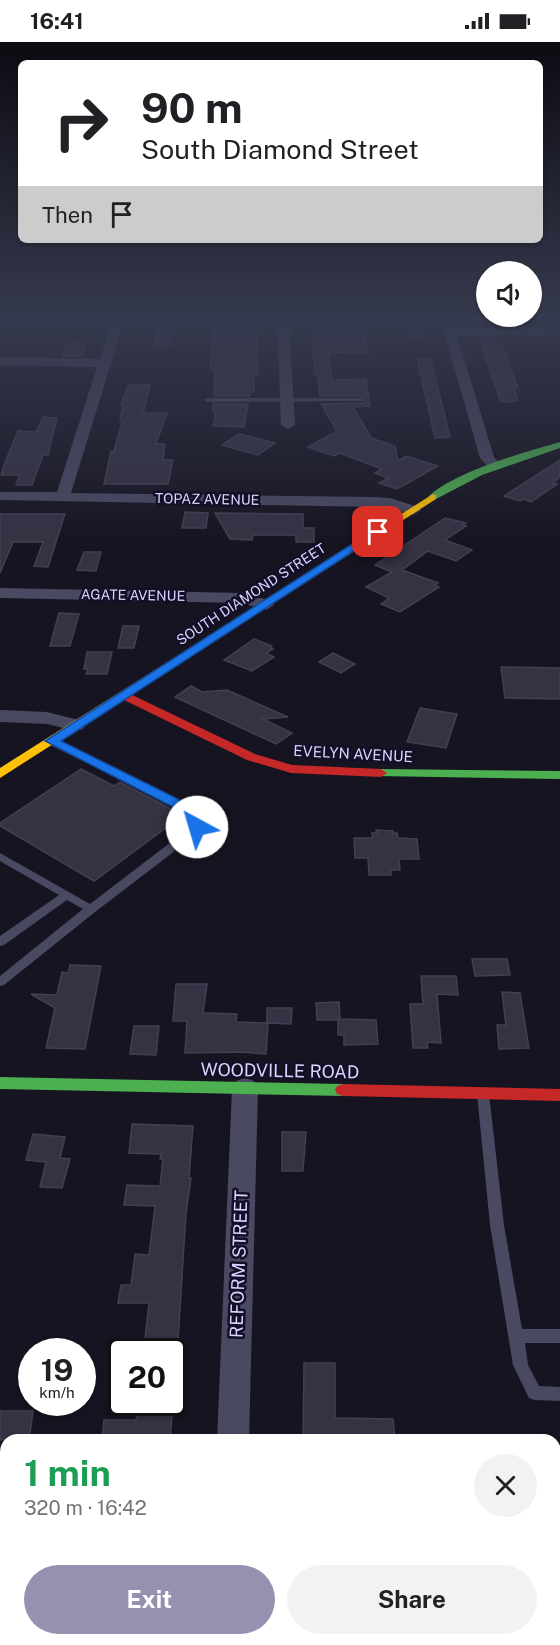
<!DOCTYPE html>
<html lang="en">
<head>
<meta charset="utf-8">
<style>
  :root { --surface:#fff; --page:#f2f2f2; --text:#202124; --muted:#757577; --accent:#9591b1 }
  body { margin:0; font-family:"Public Sans",sans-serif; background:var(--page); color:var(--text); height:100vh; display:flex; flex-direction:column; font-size:22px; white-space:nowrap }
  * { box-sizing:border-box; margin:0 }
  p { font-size:20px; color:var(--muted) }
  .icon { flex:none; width:33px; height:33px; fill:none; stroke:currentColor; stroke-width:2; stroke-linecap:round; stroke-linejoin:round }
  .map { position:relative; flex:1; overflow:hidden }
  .side { position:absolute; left:0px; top:1392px; width:561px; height:212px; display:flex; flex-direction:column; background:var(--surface); border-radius:18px 18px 0 0; box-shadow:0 2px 4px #0004 }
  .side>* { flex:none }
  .top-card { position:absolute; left:18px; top:18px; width:525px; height:183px; border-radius:9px; box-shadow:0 2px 4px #0004; background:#fff; color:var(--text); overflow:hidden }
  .controls { position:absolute; left:476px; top:219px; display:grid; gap:12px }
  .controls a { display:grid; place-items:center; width:66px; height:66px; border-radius:50%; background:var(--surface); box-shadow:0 2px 4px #0004; font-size:30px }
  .speed { position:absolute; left:18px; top:1296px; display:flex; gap:12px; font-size:30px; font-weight:700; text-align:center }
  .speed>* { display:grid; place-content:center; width:78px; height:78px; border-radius:50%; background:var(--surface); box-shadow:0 2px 4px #0004; line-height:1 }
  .speed small { font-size:15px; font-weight:400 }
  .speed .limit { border:3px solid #111; border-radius:9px; background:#fff; color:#111 }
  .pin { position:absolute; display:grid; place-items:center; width:51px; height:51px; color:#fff; margin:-26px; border-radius:12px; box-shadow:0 3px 9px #0006 }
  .me { position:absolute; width:66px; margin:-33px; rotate:321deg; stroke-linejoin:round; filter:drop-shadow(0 0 4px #0008) }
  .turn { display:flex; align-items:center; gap:21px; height:126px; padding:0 24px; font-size:27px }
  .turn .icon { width:78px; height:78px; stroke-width:2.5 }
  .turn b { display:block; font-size:42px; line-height:51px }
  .then { display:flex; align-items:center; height:57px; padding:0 24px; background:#0003; gap:12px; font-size:22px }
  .round { display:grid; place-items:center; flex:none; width:63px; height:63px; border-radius:32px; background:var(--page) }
  .overview { display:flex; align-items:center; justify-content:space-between; height:102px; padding:0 24px }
  h1 { font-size:36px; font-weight:700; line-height:45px; color:#1e9e55 }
  .button { display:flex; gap:12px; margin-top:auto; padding:12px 24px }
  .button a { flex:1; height:69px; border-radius:36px; background:var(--accent); color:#fff; font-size:24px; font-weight:700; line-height:69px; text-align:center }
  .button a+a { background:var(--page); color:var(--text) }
  .status { display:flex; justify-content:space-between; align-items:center; height:42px; padding:0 30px; background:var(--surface); direction:ltr }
  .status svg { height:16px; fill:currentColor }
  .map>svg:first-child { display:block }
</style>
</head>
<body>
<div class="status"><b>16:41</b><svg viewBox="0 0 49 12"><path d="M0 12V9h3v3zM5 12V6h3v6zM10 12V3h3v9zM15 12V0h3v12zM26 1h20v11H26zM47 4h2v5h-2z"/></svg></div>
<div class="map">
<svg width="560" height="1603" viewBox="0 0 560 1603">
  <rect width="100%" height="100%" fill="#161421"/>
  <!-- green -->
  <path fill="#132c2d" d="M555 1583 560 1590V1603H439L438 1598H555Z"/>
  <!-- building -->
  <path fill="#343243" stroke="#433f54" stroke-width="1.5" d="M223 279H254L257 282 258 333H254V350H250V354H214L215 329 210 326 212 292 216 295 221 293Z
    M310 279H362L368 311 329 310 332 338 366 337 370 364 353 365 371 396 395 404 398 419 406 414 438 424 397 447 379 441 388 436 375 431 382 427 340 411 334 414 308 405 337 389 321 362 363 361 365 359 361 354H320L317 332H315Z
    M408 279H422L426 297H412Z
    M174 281 171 304H154L158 282Z
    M479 296H494L498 305 503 304 518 346 514 344 518 359 501 360Z
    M69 300 86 301 81 314H62Z
    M417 317H431L450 395 435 396Z
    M128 343H150L143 371H167L156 402H165L163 418H173L168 442H104L111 409H114L122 380 120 378 123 363H121Z
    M213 362H248L244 385 213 384 216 370H213Z
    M43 375 57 376 48 413H43L32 443H16L20 433H1L6 418 18 389 36 390Z
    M239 392 275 401 258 413 222 403Z
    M560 418V435L553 441 557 442 531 460 523 457 520 459 504 454Z
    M185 470 208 471 206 486H182Z
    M215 471 303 472V486H314V500H296V493H253L252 498 230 497Z
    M0 472H65L48 525 34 524 43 500H13L0 531Z
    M445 476 466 481 463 483 466 484 445 498 472 508 456 519 428 509 402 528 438 541 435 543 439 545 400 570 381 562 389 556 366 545 392 530 375 523Z
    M84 510H101L96 529 77 528Z
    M59 571 79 572 70 604H50Z
    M123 584H139L134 606H118Z
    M254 597 272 604 270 606 273 607 266 611 274 615 252 629 224 618Z
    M87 610H112L107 632H86L88 627H84Z
    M333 611 355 622 341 631 319 620Z
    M501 625 560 626V657L505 656Z
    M191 644 202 650 227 648 288 675 263 677 292 691 276 702 175 655Z
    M420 666 457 672 446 706 407 700Z
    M81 727 114 744 120 740 183 773 94 839 0 784V781Z
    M376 788 393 789V791H397L398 796 417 797 419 817H399L400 828H391V833H369L368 816H355L354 796H373L372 791H377Z
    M472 917H507L510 933 475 934Z
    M70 923 101 924 85 1007 46 1006 55 966 31 952 57 953 62 930 68 931Z
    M421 934H456L458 953 437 952 441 1001 427 1000 428 1006H413L410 962H423Z
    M176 942H207L203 971 237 972 236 980 267 981V966H292L291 982 268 981 266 1012 243 1010 185 1011 187 979H173Z
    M502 950 520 951 529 1006 499 1007 497 983H506Z
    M339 960 340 977 376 978 378 1002 344 1003V993H338V978H317L316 961Z
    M134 984H159L156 1013 130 1012Z
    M132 1082 193 1084 189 1136H191L186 1171 178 1298 145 1297 149 1261H118L121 1243H131L135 1212 149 1213 155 1164 124 1163 127 1143 160 1144 163 1117H160L161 1112 129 1111Z
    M282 1090H306L303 1129H282Z
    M33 1092 65 1095 60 1116 70 1117 62 1146 40 1145 46 1120 26 1118Z
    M304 1321H335V1376L393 1377 395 1398H303Z
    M139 1360H173L170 1398H102L104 1378H136Z
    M0 1369H33L29 1398H0Z"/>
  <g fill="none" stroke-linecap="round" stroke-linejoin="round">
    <!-- lane -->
    <path fill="#4a4962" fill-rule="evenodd" d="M215 279H221L220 291 217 293 214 291Z
      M361 356 363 357V359L207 360 204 358 207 356Z
      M51 697 192 765 203 776 202 785 197 792 95 870 4 943 0 944V934L83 867 67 858 4 903 0 904V894L59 853 0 819V811L90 862 192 784 193 777 184 769 48 702 46 700Z
      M483 1047 487 1049 489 1052 504 1183 522 1287H560V1301H525L528 1323 539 1344 560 1345V1359L534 1358 529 1356 513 1323 490 1183 477 1052 479 1049Z"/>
    <!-- street -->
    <path fill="#4a4962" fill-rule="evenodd" d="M112 279H124L71 451 375 455 390 456 418 465 421 468 413 473 389 465H375L0 458V450H57L97 325 0 323V315L100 317Z
      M277 279H289L295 383 288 387 281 383Z
      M441 279H453L455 286 560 285V293L457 294 494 415 502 424 500 427H490L480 416Z
      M0 546 242 551 272 559 274 563 266 568 241 561 0 556Z
      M0 668 47 670 83 679 85 683 83 687 76 689 47 682 0 680Z
      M245 1036 254 1039 258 1046 249 1398H217L232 1046 236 1039Z
      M0 1462H6V1494H0Z
      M209 1598H243L244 1603H208Z"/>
    <!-- fast -->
    <path fill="#4caf50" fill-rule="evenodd" d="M560 400V406L482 433 436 457 428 455C454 430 525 410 560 400Z
      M381 727 560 729V737L377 734 375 731Z
      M0 1035 343 1042 349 1044 351 1048 349 1052 343 1054 0 1047Z"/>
    <!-- slow -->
    <path fill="#ffc107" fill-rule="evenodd" d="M433 452 436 453V457L0 736V726Z"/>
    <!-- jam -->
    <path fill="#c62828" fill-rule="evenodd" d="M124 649 255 712 292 723 381 727 387 731 381 735 291 731 247 718 120 656 118 653Z
      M343 1042 560 1047V1059L343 1054 337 1052 335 1048 337 1044Z"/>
  </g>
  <!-- sky -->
  <linearGradient id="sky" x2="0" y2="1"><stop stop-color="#0c0b12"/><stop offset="0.55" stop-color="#363a4e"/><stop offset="1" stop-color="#363a4e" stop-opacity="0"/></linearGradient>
  <rect width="560" height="503" fill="url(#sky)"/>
  <!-- route -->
  <path fill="#1a73e8" stroke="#114b97" stroke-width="1.5" d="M374 488 383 490 61 699 192 764 205 776 202 788H192L191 778 183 770 45 699Z"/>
  <g text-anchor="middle" stroke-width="5" stroke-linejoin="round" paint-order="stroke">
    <!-- far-street labels -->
    <g font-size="14" fill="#d9d4ff" stroke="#130f26">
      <text transform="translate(207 457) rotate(1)" y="5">TOPAZ AVENUE</text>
      <text transform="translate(251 552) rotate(-33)" y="5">SOUTH DIAMOND STREET</text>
      <text transform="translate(133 553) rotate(1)" y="5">AGATE AVENUE</text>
    </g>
    <!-- street labels -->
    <g font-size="15" fill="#d9d4ff" stroke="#130f26">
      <text transform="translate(353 712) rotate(3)" y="5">EVELYN AVENUE</text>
    </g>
    <!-- near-street labels -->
    <g font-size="18" fill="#d9d4ff" stroke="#130f26">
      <text transform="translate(280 1029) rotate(1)" y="6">WOODVILLE ROAD</text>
      <text transform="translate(239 1222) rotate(-88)" y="6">REFORM STREET</text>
    </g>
  </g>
</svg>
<div class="controls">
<a><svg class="icon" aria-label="sound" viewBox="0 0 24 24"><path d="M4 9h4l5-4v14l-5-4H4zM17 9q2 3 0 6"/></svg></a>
</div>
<div class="speed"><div>19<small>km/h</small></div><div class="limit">20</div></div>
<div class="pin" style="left:378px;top:490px;background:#d93025"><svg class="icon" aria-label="arrive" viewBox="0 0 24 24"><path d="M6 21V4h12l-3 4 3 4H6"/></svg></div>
<svg class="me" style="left:197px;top:785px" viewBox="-20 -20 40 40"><circle r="19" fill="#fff"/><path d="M0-13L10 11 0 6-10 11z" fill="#1a73e8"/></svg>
<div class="top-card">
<div class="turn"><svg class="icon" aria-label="right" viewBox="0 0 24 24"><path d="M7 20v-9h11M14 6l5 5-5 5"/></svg><div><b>90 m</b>South Diamond Street</div></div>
<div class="then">Then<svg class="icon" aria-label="arrive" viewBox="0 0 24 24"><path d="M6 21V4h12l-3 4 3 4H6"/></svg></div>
</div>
<section class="side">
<div class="overview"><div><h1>1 min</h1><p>320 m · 16:42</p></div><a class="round"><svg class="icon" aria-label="close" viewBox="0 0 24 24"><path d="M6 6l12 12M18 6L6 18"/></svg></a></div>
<div class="button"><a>Exit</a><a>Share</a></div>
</section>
</div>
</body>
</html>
